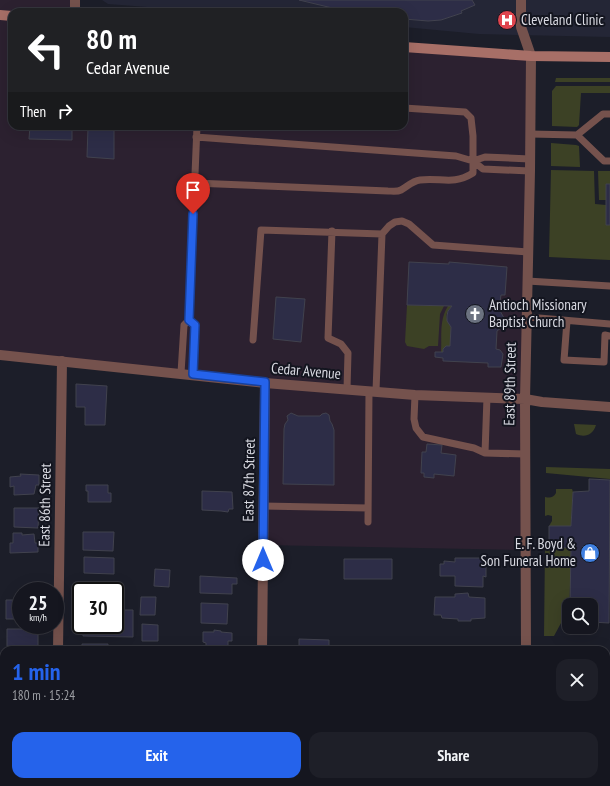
<!DOCTYPE html>
<html lang="en">
<head>
<meta charset="utf-8">
<style>
  :root { --surface:#15161f; --page:#1e1f28; --text:#f1f3f6; --muted:#9d9fa4; --line:#34353d; --accent:#2563eb }
  body { margin:0; font-family:"PT Sans Narrow",sans-serif; background:var(--page); color:var(--text); height:100vh; display:flex; flex-direction:column; font-size:15px; white-space:nowrap }
  * { box-sizing:border-box; margin:0 }
  p { font-size:13px; color:var(--muted) }
  .icon { flex:none; width:22px; height:22px; fill:none; stroke:currentColor; stroke-width:2; stroke-linecap:round; stroke-linejoin:round }
  .map { position:relative; flex:1; overflow:hidden }
  .panel { position:absolute; left:0px; top:646px; width:610px; height:140px; display:flex; flex-direction:column; background:var(--surface); border-radius:12px 12px 0 0; box-shadow:0 4px 16px #0002,0 0 0 1px var(--line) }
  .panel>* { flex:none }
  .hud { position:absolute; left:8px; top:8px; width:400px; height:122px; border-radius:12px; box-shadow:0 4px 16px #0002,0 0 0 1px var(--line); background:#202124; color:#fff; overflow:hidden }
  .controls { position:absolute; left:562px; top:598px; display:grid; gap:8px }
  .controls a { display:grid; place-items:center; width:36px; height:36px; border-radius:8px; background:var(--surface); box-shadow:0 4px 16px #0002,0 0 0 1px var(--line); font-size:20px }
  .speed { position:absolute; left:12px; top:582px; display:flex; gap:8px; font-size:20px; font-weight:700; text-align:center }
  .speed>* { display:grid; place-content:center; width:52px; height:52px; border-radius:50%; background:var(--surface); box-shadow:0 4px 16px #0002,0 0 0 1px var(--line); line-height:1 }
  .speed small { font-size:10px; font-weight:400 }
  .speed .limit { border:2px solid #111; border-radius:6px; background:#fff; color:#111 }
  .pin { position:absolute; display:grid; place-items:center; width:34px; height:34px; color:#fff; margin:-41px -17px; border-radius:50% 50% 50% 0; rotate:-45deg; box-shadow:0 0 4px #0007 }
  .pin .icon { rotate:45deg }
  .me { position:absolute; width:44px; margin:-22px; rotate:0deg; stroke-linejoin:round; filter:drop-shadow(0 0 3px #0008) }
  .turn { display:flex; align-items:center; gap:14px; height:84px; padding:0 12px; font-size:18px }
  .turn .icon { width:52px; height:52px; stroke-width:2.5 }
  .turn b { display:block; font-size:28px; line-height:34px }
  .then { display:flex; align-items:center; height:38px; padding:0 12px; background:#0003; gap:8px; font-size:15px }
  .round { display:grid; place-items:center; flex:none; width:42px; height:42px; border-radius:12px; background:var(--page) }
  .headline { display:flex; align-items:center; justify-content:space-between; height:68px; padding:0 12px }
  h1 { font-size:24px; font-weight:700; line-height:30px; color:var(--accent) }
  .button { display:flex; gap:8px; margin-top:auto; padding:8px 12px }
  .button a { flex:1; height:46px; border-radius:12px; background:var(--accent); color:#fff; font-size:16px; font-weight:700; line-height:46px; text-align:center }
  .button a+a { background:var(--page); color:var(--text) }
  .map>svg:first-child { display:block }
</style>
</head>
<body>
<div class="map">
<svg width="610" height="786" viewBox="0 0 610 786">
  <rect width="100%" height="100%" fill="#1c1e29"/>
  <!-- commercial -->
  <path fill="#2c2130" d="M0 0H75V12H12V126H404V47L531 56 525 550 263 545 265 383 0 355Z"/>
  <!-- built -->
  <path fill="#242636" d="M102 0H610V37L479 34 404 27V12H212L108 4Z"/>
  <!-- green -->
  <path fill="#3c4125" d="M556 78H610V82H555Z
    M556 86H610V93H581L579 125 577 127 552 126V91Z
    M551 143 576 145 579 146 580 167 551 166Z
    M551 170 594 171 595 204 606 205 610 225V260L549 257Z
    M598 171H610V184L607 200H599Z
    M407 305 444 306 440 314 438 346H429L424 349 407 346 405 342Z
    M448 306H452C440 318 451 321 451 329 451 335 450 341 450 346H446L443 349V352H441C442 336 439 320 448 306Z
    M574 424 596 425C593 435 585 438 576 434Z
    M546 467 610 469V479L546 473Z
    M556 489H572L573 492 571 526H549L552 521V516L548 515 545 516V497C550 498 553 498 556 493Z
    M545 547 571 548 569 622 561 623 554 636H544Z
    M606 688H610V729H606Z"/>
  <!-- building -->
  <path fill="#2d2d47" stroke="#41424e" d="M299 0H472L475 5 461 11 462 13 441 20 428 21 404 19V12H349Z
    M30 126H72V140L29 139Z
    M88 128H114V159L87 157Z
    M606 184H610V225H606Z
    M409 262 449 264V262L507 267 505 295H501L499 309 504 318 503 323 501 328 497 331 496 349 500 350 503 354 501 367H488V363L443 361V358L435 357V352H443V349L446 346H450L451 327 447 321V316L448 311 452 306 407 305Z
    M276 297 305 299 301 342 273 339Z
    M76 384 107 386 105 425H85V407H76Z
    M291 413 298 416H320L322 414 326 413 329 415 330 421 332 424 334 430V485L283 484 284 429 285 424 288 420 287 416Z
    M427 444 442 445 441 453 456 455 454 476 434 474V478L424 477V473H421L422 452H426Z
    M20 474 39 475V485H36L34 494 14 495V486L10 487V477L21 476Z
    M589 479 610 480 609 623 591 622V605H570L571 548 549 547V526H571L573 492 589 491Z
    M86 485H108V493H111V502H88V491H86Z
    M202 491 232 492 233 509H229L228 512 221 511 202 510Z
    M14 508H39L38 528 14 527Z
    M83 532H114L113 551 83 550Z
    M13 533H22V535L34 534 35 543H38V552L10 553V543H13Z
    M84 557 114 558V574L84 573Z
    M455 558H481V560H486V577L483 576V587L455 586V576H440V564H444V561L455 562Z
    M344 559H392V579H344Z
    M155 569 170 570 169 587 154 586Z
    M200 576 237 578V584H232V594L200 593Z
    M468 593 469 597 485 598V618L471 619V621H458V619L442 618 441 615H434L435 597H455V594Z
    M141 597H156L155 615H140Z
    M6 600H21V619H6Z
    M201 603 228 604 227 624 201 623Z
    M115 610H133V637L83 636V625H115Z
    M142 624 158 625V641H142Z
    M7 629H38V646H7Z
    M214 630 221 631V632L232 633V641H228V650H206V643L203 642V632H214Z
    M299 639 329 640V650H299Z
    M82 644H108V650H82Z
    M186 782H230V785H215V786L186 785Z"/>
  <g fill="none" stroke-linecap="round" stroke-linejoin="round">
    <!-- service -->
    <path stroke="#75524d" stroke-width="7" d="M530 134 577 135 603 114H610
      M577 135 604 161H610
      M196 137 456 156 473 161
      M530 171 483 169 473 161 485 157 530 159
      M194 183 388 191C392 191 397 192 401 190 407 187 412 181 420 180 441 177 452 186 473 173V136L471 118 465 112 404 108
      M332 231 328 338 341 344 348 353 347 389
      M382 234 389 226 395 222 402 221 409 224 433 245 528 252
      M527 281 610 286
      M527 317 610 324
      M189 320 197 126
      M567 321 564 360 604 362 605 335 610 336
      M253 340 261 230 382 234 376 391
      M181 373 184 325 189 320 195 325 193 374
      M415 395 414 419 416 428 423 437 474 448 485 453 525 454
      M485 453 487 397
      M263 506 368 508
      M368 522 369 391"/>
    <!-- minor -->
    <path stroke="#75524d" stroke-width="10" d="M75 12V0
      M58 650 62 361
      M262 650 265 383
      M57 786V782
      M260 786V782"/>
    <!-- tertiary -->
    <path stroke="#75524d" stroke-width="10" d="M521 0V27L531 56 530 171 525 399 526 650
      M0 355 265 383 415 395 525 399 542 402 610 407
      M524 786V782"/>
    <!-- secondary -->
    <path stroke="#a76f67" stroke-width="10" d="M0 15 12 16
      M404 47 531 56 610 57"/>
  </g>
  <g fill="none" stroke-linecap="round" stroke-linejoin="round">
    <!-- route casing -->
    <g stroke="#184099" stroke-width="10">
      <path id="route" d="M193 214 189 320 195 325 193 374 265 382 263 560"/>
    </g>
    <!-- route -->
    <use href="#route" stroke="#2563eb" stroke-width="7"/>
  </g>
  <!-- icons -->
  <defs>
    <g id="hospital-disc" transform="scale(1)"><circle r="9.5" fill="#e0444e" stroke="#13151f"/><path d="M-5-5h3v3.5h4V-5h3V5h-3V1.5h-4V5h-3Z" fill="#fff"/></g>
    <g id="church-disc" transform="scale(1)"><circle r="9.5" fill="#6b7280" stroke="#13151f"/><path d="M-1.2-6h2.4v3.5h3.3v2.4h-3.3V6h-2.4V-.1h-3.3v-2.4h3.3Z" fill="#fff"/></g>
    <g id="shop-disc" transform="scale(1)"><circle r="9.5" fill="#3f7fe0" stroke="#13151f"/><path d="M-5-2.5h2.3a2.7 3.5 0 0 1 5.4 0H5L5.5 6h-11ZM-1.5-2.5h3a1.5 2.3 0 0 0-3 0Z" fill="#fff"/></g>
  </defs>
  <g fill-rule="evenodd">
    <use href="#hospital-disc" x="507" y="20"/>
    <use href="#church-disc" x="475" y="314"/>
    <use href="#shop-disc" x="590" y="553"/>
  </g>
  <g text-anchor="middle" stroke-width="4" stroke-linejoin="round" paint-order="stroke">
    <!-- poi labels -->
    <g font-size="15" fill="#d9dae2" stroke="#13151f" text-anchor="start">
      <text x="521" y="25">Cleveland Clinic</text>
      <text x="489" y="310">Antioch Missionary<tspan x="489" dy="17">Baptist Church</tspan></text>
      <text x="576" y="549" text-anchor="end">E. F. Boyd &amp;<tspan x="576" dy="17">Son Funeral Home</tspan></text>
    </g>
    <!-- street labels -->
    <g font-size="15" fill="#d9dae2" stroke="#13151f">
      <text transform="translate(306 371) rotate(5)" y="5">Cedar Avenue</text>
      <text transform="translate(510 384) rotate(-89)" y="5">East 89th Street</text>
      <text transform="translate(249 480) rotate(-89)" y="5">East 87th Street</text>
      <text transform="translate(45 505) rotate(-89)" y="5">East 86th Street</text>
    </g>
  </g>
</svg>
<div class="controls">
<a><svg class="icon" aria-label="search" viewBox="0 0 24 24"><circle cx="10" cy="10" r="6"/><path d="M15 15l6 6"/></svg></a>
</div>
<div class="speed"><div>25<small>km/h</small></div><div class="limit">30</div></div>
<div class="pin" style="left:193px;top:214px;background:#d93025"><svg class="icon" aria-label="arrive" viewBox="0 0 24 24"><path d="M6 21V4h12l-3 4 3 4H6"/></svg></div>
<svg class="me" style="left:263px;top:560px" viewBox="-20 -20 40 40"><circle r="19" fill="#fff"/><path d="M0-13L10 11 0 6-10 11z" fill="#2563eb"/></svg>
<div class="hud">
<div class="turn"><svg class="icon" aria-label="left" viewBox="0 0 24 24"><path d="M17 20v-9H6M10 6l-5 5 5 5"/></svg><div><b>80 m</b>Cedar Avenue</div></div>
<div class="then">Then<svg class="icon" aria-label="right" viewBox="0 0 24 24"><path d="M7 20v-9h11M14 6l5 5-5 5"/></svg></div>
</div>
<section class="panel">
<div class="headline"><div><h1>1 min</h1><p>180 m · 15:24</p></div><a class="round"><svg class="icon" aria-label="close" viewBox="0 0 24 24"><path d="M6 6l12 12M18 6L6 18"/></svg></a></div>
<div class="button"><a>Exit</a><a>Share</a></div>
</section>
</div>
</body>
</html>
